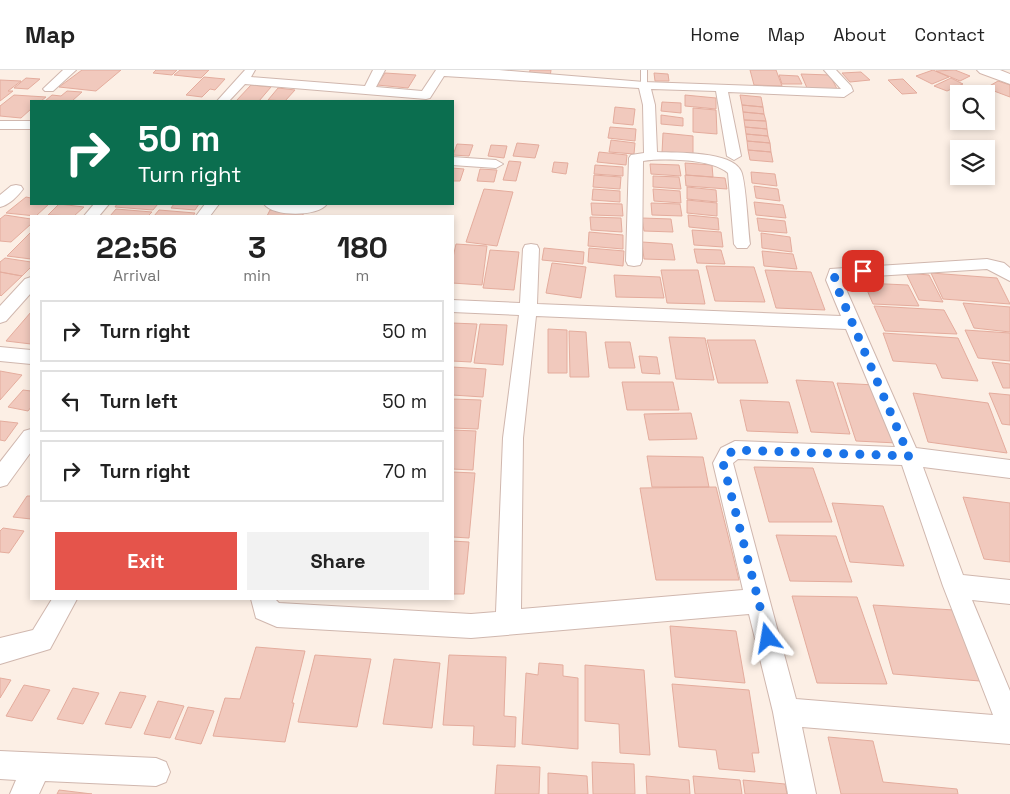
<!DOCTYPE html>
<html lang="en">
<head>
<meta charset="utf-8">
<style>
  :root { --surface:#fff; --page:#f2f2f2; --text:#222; --muted:#767676; --line:#e0e0e0; --accent:#e5544b }
  body { margin:0; font-family:"Space Grotesk",sans-serif; background:var(--page); color:var(--text); height:100vh; display:flex; flex-direction:column; font-size:19px; white-space:nowrap }
  * { box-sizing:border-box; margin:0 }
  p { font-size:16px; color:var(--muted) }
  .icon { flex:none; width:28px; height:28px; fill:none; stroke:currentColor; stroke-width:2; stroke-linecap:round; stroke-linejoin:round }
  .map { position:relative; flex:1; overflow:hidden }
  .drawer { position:absolute; left:30px; top:145px; width:424px; height:385px; display:flex; flex-direction:column; background:var(--surface); border-radius:0px; box-shadow:0 2px 8px #0003 }
  .drawer>* { flex:none }
  .hud { position:absolute; left:30px; top:30px; width:424px; height:105px; border-radius:0px; box-shadow:0 2px 8px #0003; background:#0b6e4f; color:#fff; overflow:hidden }
  .buttons { position:absolute; left:950px; top:15px; display:grid; gap:10px }
  .buttons a { display:grid; place-items:center; width:45px; height:45px; border-radius:0px; background:var(--surface); box-shadow:0 2px 8px #0003; font-size:25px }
  .pin { position:absolute; display:grid; place-items:center; width:42px; height:42px; color:#fff; margin:-21px; border-radius:10px; box-shadow:0 2px 8px #0006 }
  .me { position:absolute; width:55px; margin:-28px; rotate:346deg; stroke-linejoin:round; filter:drop-shadow(0 0 4px #0008) }
  .turn { display:flex; align-items:center; gap:18px; height:105px; padding:0 25px; font-size:22px }
  .turn .icon { width:65px; height:65px; stroke-width:2.5 }
  .turn b { display:block; font-size:35px; line-height:42px }
  .eta { display:flex; justify-content:space-evenly; align-items:center; height:85px; text-align:center }
  .eta b { font-size:30px; font-weight:700; line-height:35px }
  .primary-button { display:flex; gap:10px; margin-top:auto; padding:10px 25px }
  .primary-button a { flex:1; height:58px; border-radius:0px; background:var(--accent); color:#fff; font-size:20px; font-weight:700; line-height:58px; text-align:center }
  .primary-button a+a { background:var(--page); color:var(--text) }
  ul { padding:0; list-style:none }
  li { display:flex; align-items:center; gap:15px; height:62px; margin:0 10px 8px; padding:0 15px; border:2px solid var(--line); border-radius:0px }
  li div { flex:1 }
  li b { display:block; font-size:19px }
  li em { font-style:normal }
  header { display:flex; align-items:center; gap:30px; box-sizing:border-box; height:70px; padding:0 25px; background:var(--surface); border-bottom:1px solid var(--line) }
  header strong { font-size:24px }
  nav { display:flex; gap:28px; margin-inline-start:auto; font-size:18px }
  .map>svg:first-child { display:block }
</style>
</head>
<body>
<header>
<strong>Map</strong>
<nav><a>Home</a><a>Map</a><a>About</a><a>Contact</a></nav>
</header>
<div class="map">
<svg width="1010" height="724" viewBox="0 0 1010 724">
  <rect width="100%" height="100%" fill="#fcefe5"/>
  <!-- building -->
  <path fill="#f1c9bd" stroke="#e4ac9d" d="M82 0H121L96 21 59 17Z
    M156 0H177L172 5 153 3Z
    M180 0H209L201 8 174 5Z
    M530 0H551L550 7 529 6Z
    M750 0H776L782 16 754 15Z
    M933 0 949 7 932 14 916 6Z
    M955 0 970 6 960 11 936 1Z
    M861 2 870 10 850 12 842 3Z
    M385 3 416 5 408 18 377 15Z
    M654 3 668 4 669 11H655Z
    M801 4 830 5 837 19 807 18Z
    M779 5 798 6 802 14H782Z
    M204 7 225 9 215 20 210 19 202 27 186 25Z
    M26 8 40 9 28 19 14 18Z
    M951 8 963 14 947 21 934 16Z
    M903 9 917 23 902 24 888 10Z
    M0 10 21 11 8 21H13L0 31Z
    M998 11 1010 15V27L986 18Z
    M251 15 271 17 259 31H236Z
    M278 18 295 20 285 31 268 30Z
    M67 21 82 22 72 31H45L52 25 61 26Z
    M14 25 46 27 41 31H31V39L21 48 0 46V36Z
    M685 25 716 28V39L685 36Z
    M740 25 761 27 763 37 742 35Z
    M662 32 681 33V43L661 41Z
    M742 35 763 37 764 44 743 42Z
    M615 37 635 39 633 55 613 53Z
    M693 38 716 40 717 64 693 62Z
    M743 42 764 44 766 51 744 50Z
    M661 45 683 48V56L661 54Z
    M744 50 766 51 767 59 745 57Z
    M610 57 636 59 635 71 608 68Z
    M745 57 767 59 768 66 746 64Z
    M663 63 693 66V86L662 83Z
    M746 64 768 66 770 73 747 71Z
    M611 70 635 73 634 84 609 82Z
    M747 71 770 73 771 82 748 80Z
    M517 73 539 75 535 88 513 86Z
    M457 74 473 75 469 86 453 85Z
    M491 75 507 76 504 88 488 86Z
    M748 80 771 82 773 92 750 90Z
    M599 82 627 85 626 95 597 92Z
    M509 91 521 92 516 111 503 110Z
    M554 92 568 93 566 104 552 102Z
    M685 93 712 95 713 107 686 105Z
    M650 94 679 95 681 106 651 104Z
    M595 95 623 97V106L594 104Z
    M452 98 464 99 460 111H452Z
    M480 99 497 100 494 112 477 111Z
    M751 102 775 104 777 116 752 113Z
    M594 105 621 107 620 119 593 117Z
    M685 105 725 108 727 119 686 116Z
    M653 106 679 107 681 119 653 117Z
    M754 116 778 119 780 131 756 128Z
    M687 117 716 120 717 132 687 129Z
    M484 119 513 122 497 176 466 172Z
    M593 119 620 121V132L592 130Z
    M653 119 680 121 681 133 654 131Z
    M26 127 31 128V134H49L36 146 6 143Z
    M687 130 717 133V146L687 143Z
    M754 132 783 135 786 148 756 145Z
    M591 133 622 134 623 146 592 145Z
    M651 133 680 134 682 146 652 145Z
    M59 134 84 137 74 146 48 145Z
    M117 134H158L153 140 115 137Z
    M174 134H199L195 140 171 138Z
    M116 139 152 142 148 146H110Z
    M159 140 195 143 193 146H154Z
    M270 140 304 143 302 146H267Z
    M5 145 31 149V154L11 172 0 171V149Z
    M688 145 718 148 719 160 689 157Z
    M590 147 621 148 622 162 591 160Z
    M642 148 671 149 673 162 644 161Z
    M757 148 785 151 787 163 759 161Z
    M692 160 721 162 723 177 694 175Z
    M31 162V189L7 186Z
    M589 162 623 165V179L588 176Z
    M761 163 790 167 792 182 762 178Z
    M642 172 672 174 675 190 644 189Z
    M456 174 487 176 482 215 452 213V192Z
    M544 178 584 182 583 194 542 190Z
    M589 178 624 181 623 196 588 192Z
    M694 179 721 180 725 194 697 193Z
    M490 180 519 182 514 220 483 218Z
    M762 181 793 184 797 199 764 196Z
    M5 188 31 192V197L22 206 0 202V192Z
    M552 193 586 197 581 228 546 223Z
    M706 196 754 197 765 232 715 231Z
    M661 200H698L705 234 667 233Z
    M765 200 811 202 825 240 776 238Z
    M0 202 22 206 1 226 0 225Z
    M906 203 929 205 943 232 919 230Z
    M931 203 997 208 1010 234 943 229Z
    M614 205 660 207 664 228 616 227Z
    M864 213 908 215 919 236 873 234Z
    M963 233 1010 237V262L974 258Z
    M874 236 944 240 957 264 885 261Z
    M31 242V274L6 271Z
    M452 253 477 254 471 292 452 291Z
    M480 254 507 255 503 295 474 293Z
    M548 259 567 260V303H548Z
    M965 260 1010 263V291L978 288Z
    M569 261 586 262 589 307H570Z
    M883 263 958 268 978 311 942 308 936 294 893 291Z
    M669 267 705 268 714 310 676 309Z
    M707 270H755L768 313H718Z
    M605 272H630L635 298H609Z
    M639 286 657 287 660 304 642 303Z
    M992 292 1010 294V318H1003Z
    M452 297 486 299 483 327 452 325Z
    M0 301 22 305 0 330Z
    M796 310 833 312 850 364 811 362Z
    M622 312H673L679 340H627Z
    M837 313 875 315 897 373 856 371Z
    M23 320 31 321V337L28 341 8 337Z
    M913 323 988 333 1007 383 928 372Z
    M989 323 1010 325V355L1002 354Z
    M452 329 481 330 478 359 452 358Z
    M740 330 789 332 798 363 747 361Z
    M691 343 697 369 649 370 644 344Z
    M0 351 18 353 5 371 0 370Z
    M452 360 476 361 473 400 452 399Z
    M647 386 703 387 709 417H652Z
    M754 397 813 398 832 452H769Z
    M452 402 475 403 469 468 452 467Z
    M716 417 739 510H656L640 418Z
    M27 426H31V449L13 447Z
    M963 427 1010 433V492L984 489Z
    M832 433 883 436 904 496 850 492Z
    M3 458 24 461 9 483 0 482V461Z
    M776 465 836 466 852 512 790 511Z
    M452 471 469 472 464 524H452Z
    M792 526 857 527 887 614 817 613Z
    M873 535 954 540 980 611 893 604Z
    M670 556 736 561 745 613 675 607Z
    M256 577 305 581 292 633H294L285 672 213 666 225 628 240 629Z
    M315 585 371 589 357 657 298 652Z
    M449 585 506 587 504 646 516 647 515 677 473 675 474 656 443 655Z
    M394 589 440 593 432 658 383 654Z
    M539 593 563 595V606L578 608V679L522 674 526 603 538 605Z
    M585 595 644 600 650 685 620 683 619 654 585 651Z
    M0 608 11 610 0 628Z
    M672 614 749 620 759 683H752L755 702 719 699 716 680 679 677Z
    M24 615 50 620 32 651 6 646Z
    M73 618 99 623 83 654 57 649Z
    M120 622 146 626 131 658 105 654Z
    M158 631 184 636 170 668 144 664Z
    M188 637 214 641 201 674 175 669Z
    M828 667 873 671 883 712 957 719 958 724H841Z
    M592 692 634 694 635 724H593Z
    M497 695 540 697 539 724H495Z
    M548 703 587 706 588 724H548Z
    M646 706 689 710 690 724H647Z
    M693 706 740 710 742 724H695Z
    M743 710 785 714 787 724H745Z
    M59 720 92 724H57Z"/>
  <g fill="none" stroke-linecap="round" stroke-linejoin="round">
    <!-- service casing -->
    <g stroke="#d0b7ae" stroke-width="2">
      <path id="service" d="M641 0H647V15L644 17 641 15Z"/>
    </g>
    <!-- minor casing -->
    <g stroke="#d0b7ae" stroke-width="2">
      <path id="minor" d="M63 0H76L53 21H45L43 19 45 17Z
        M245 0H255L251 7 365 16 373 0H385L376 17 422 21 436 0H499L644 12 841 19 824 0H836L851 16 853 21 844 27 728 22 741 86 734 90 727 86 716 21 651 19 655 35 657 82C677 83 732 81 741 101 746 111 748 160 750 174L747 178H737L734 174 728 103C712 89 664 88 643 91L642 191 640 195 634 196 628 195 626 191 629 88 631 85 644 83 643 35 639 18 444 6 430 28 426 29 245 14 229 31H217Z
        M0 51H31V59H0Z
        M452 87 496 90 503 94 496 98 452 95Z
        M16 115 21 116 23 119C18 126 9 135 0 137V125L11 116Z
        M94 134H109L99 146H84Z
        M205 134H219L210 146H196Z
        M264 134H327C318 147 273 147 264 134Z
        M531 174 537 175 539 179 537 234 841 246 826 210 830 199 987 189 1004 193 1010 198V211L987 199 843 208 842 210 916 378 1010 390V408L923 397 963 505 1010 510V534L972 530 1010 621V674L802 657 816 724H788L773 642 749 544 471 568 277 557 256 548 251 529H275L279 533 471 544 496 542 503 368 519 245 452 242V230L520 233 523 179 525 175ZM536 246 846 259 895 377 735 371 721 378 713 393 743 520 521 539 523 368ZM738 389 902 395 943 516 993 645 796 629 733 393Z
        M31 207V223L6 251 0 253V236L25 209Z
        M0 277 31 280V294L0 291Z
        M31 359V382L7 415 0 417V392L24 361Z
        M52 529H77L50 579 0 594V568L33 560Z
        M0 681 156 688 166 692 170 702 166 712 156 716 45 711 39 724H10L16 710 0 709Z"/>
    </g>
    <!-- secondary casing -->
    <g stroke="#d3b6ac" stroke-width="2">
      <path id="secondary" d="M977 0H1000L1010 4V14L980 3Z"/>
    </g>
    <!-- service -->
    <use href="#service" fill="#fff" fill-rule="evenodd"/>
    <!-- minor -->
    <use href="#minor" fill="#fff" fill-rule="evenodd"/>
    <!-- secondary -->
    <use href="#secondary" fill="#fff" fill-rule="evenodd"/>
  </g>
  <g fill="none" stroke-linecap="round" stroke-linejoin="round">
    <!-- route -->
    <path stroke="#1a73e8" stroke-width="9" stroke-dasharray="0 16.2" d="M768 568 723 393 728 384 735 380 909 386 834 210 836 203 863 201"/>
  </g>
</svg>
<div class="buttons">
<a><svg class="icon" aria-label="search" viewBox="0 0 24 24"><circle cx="10" cy="10" r="6"/><path d="M15 15l6 6"/></svg></a>
<a><svg class="icon" aria-label="layers" viewBox="0 0 24 24"><path d="M12 4l9 5-9 5-9-5zM3 14l9 5 9-5"/></svg></a>
</div>
<div class="pin" style="left:863px;top:201px;background:#d93025"><svg class="icon" aria-label="arrive" viewBox="0 0 24 24"><path d="M6 21V4h12l-3 4 3 4H6"/></svg></div>
<svg class="me" style="left:768px;top:568px" viewBox="-20 -20 40 40"><path d="M0-17L14 15 0 8-14 15z" fill="#1a73e8" stroke="#fff" stroke-width="4"/></svg>
<div class="hud">
<div class="turn"><svg class="icon" aria-label="right" viewBox="0 0 24 24"><path d="M7 20v-9h11M14 6l5 5-5 5"/></svg><div><b>50 m</b>Turn right</div></div>
</div>
<section class="drawer">
<div class="eta">
<div><b>22:56</b><p>Arrival</p></div>
<div><b>3</b><p>min</p></div>
<div><b>180</b><p>m</p></div>
</div>
<ul>
<li><svg class="icon" aria-label="right" viewBox="0 0 24 24"><path d="M7 20v-9h11M14 6l5 5-5 5"/></svg><div><b>Turn right</b></div><em>50 m</em></li>
<li><svg class="icon" aria-label="left" viewBox="0 0 24 24"><path d="M17 20v-9H6M10 6l-5 5 5 5"/></svg><div><b>Turn left</b></div><em>50 m</em></li>
<li><svg class="icon" aria-label="right" viewBox="0 0 24 24"><path d="M7 20v-9h11M14 6l5 5-5 5"/></svg><div><b>Turn right</b></div><em>70 m</em></li>
</ul>
<div class="primary-button"><a>Exit</a><a>Share</a></div>
</section>
</div>
</body>
</html>
